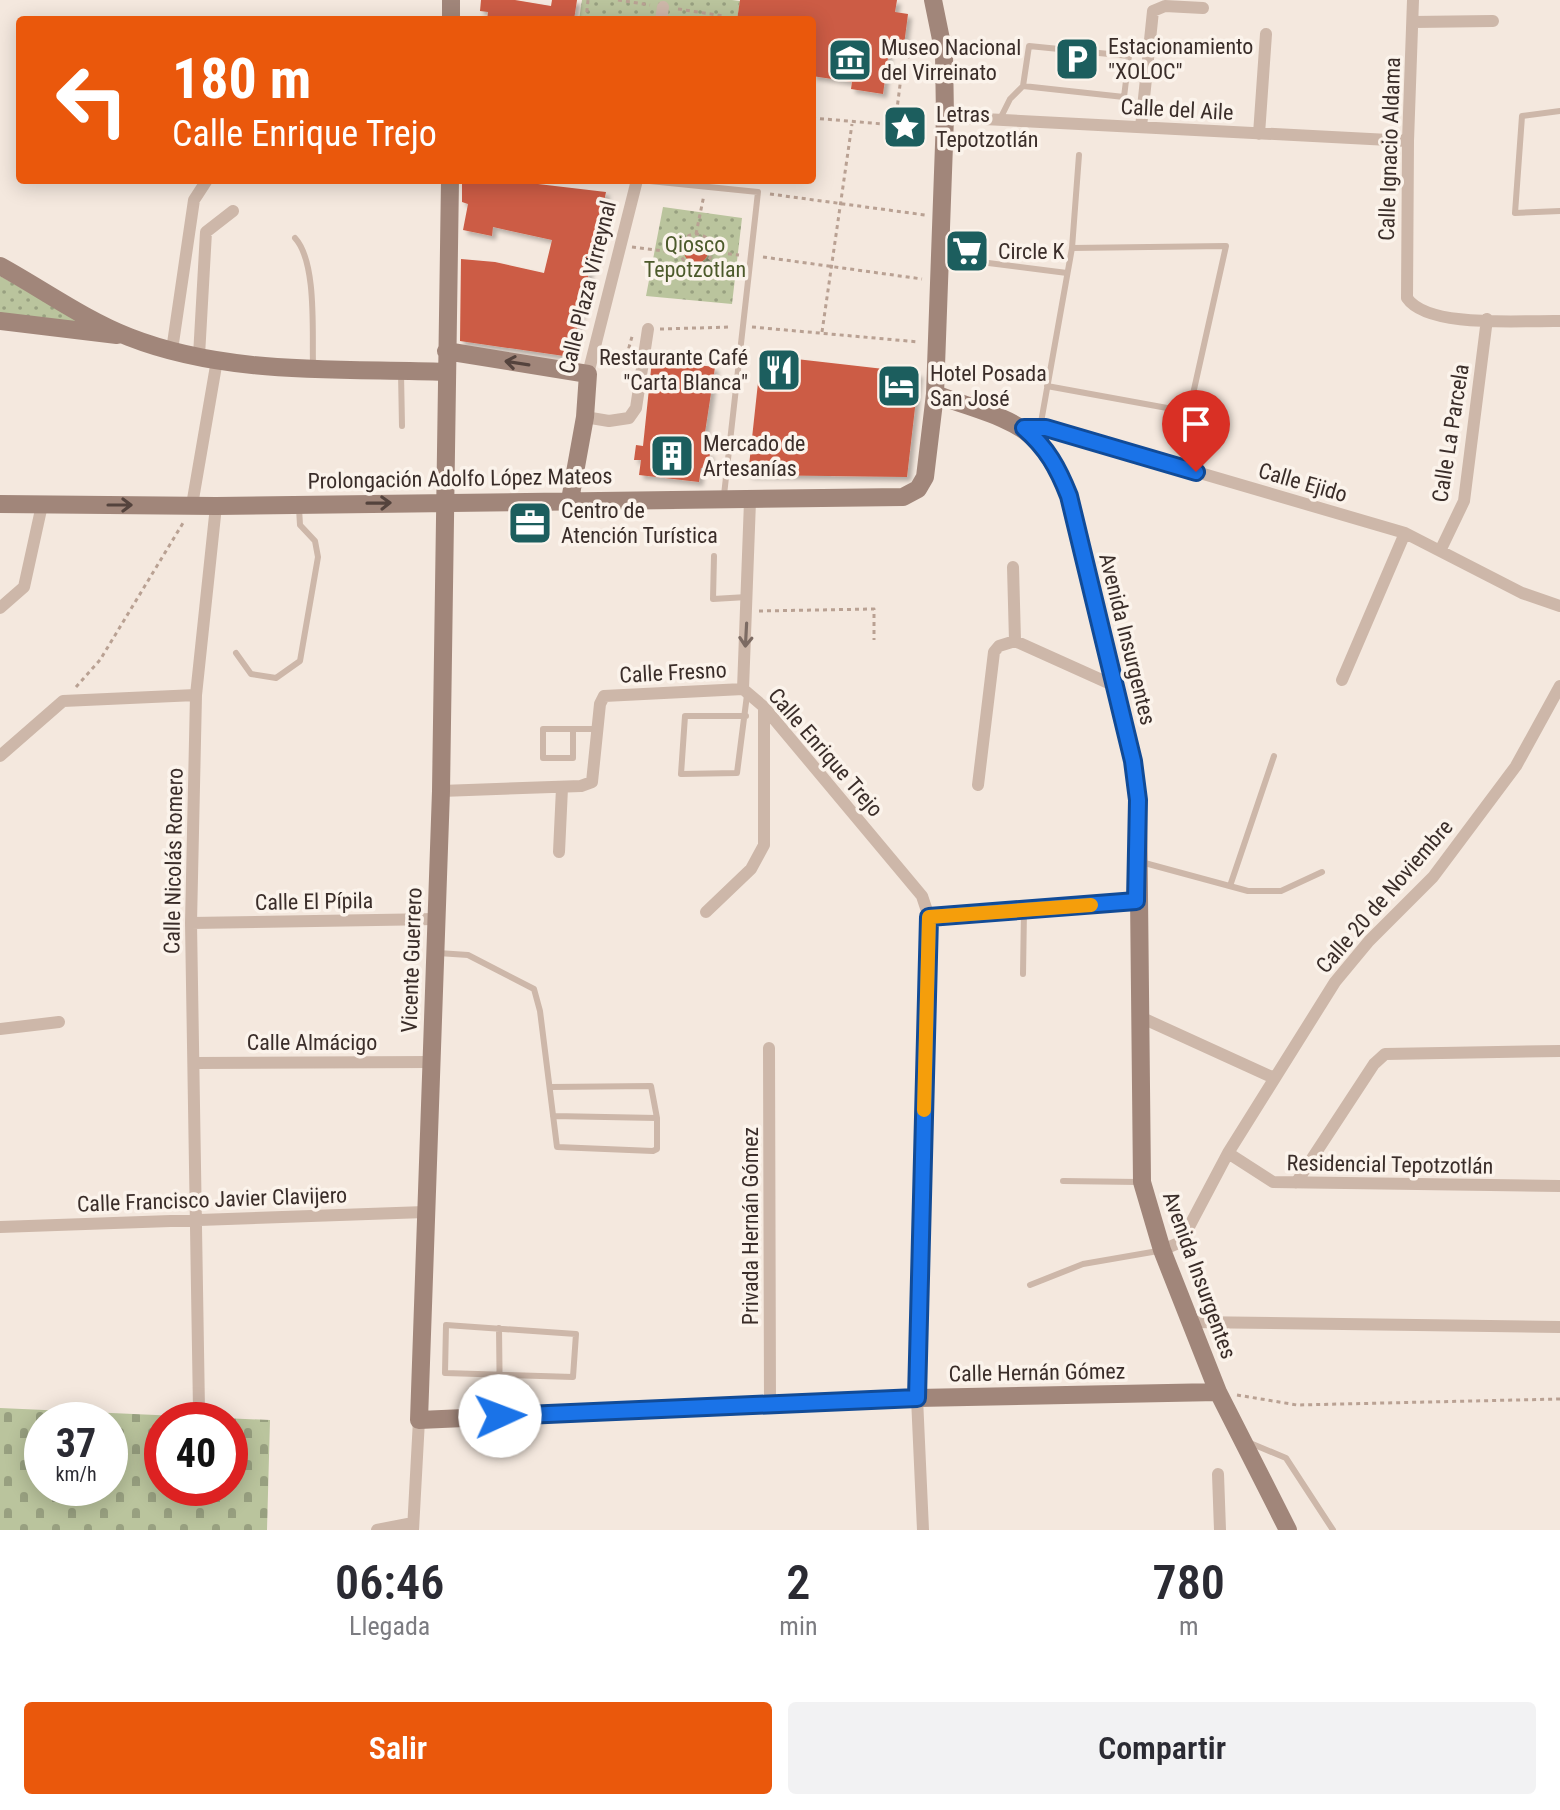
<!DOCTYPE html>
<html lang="es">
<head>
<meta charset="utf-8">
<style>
  :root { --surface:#fff; --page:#f2f2f3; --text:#2b2b33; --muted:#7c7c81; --accent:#ea580c }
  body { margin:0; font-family:"Roboto Condensed",sans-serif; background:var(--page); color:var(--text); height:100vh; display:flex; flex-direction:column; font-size:30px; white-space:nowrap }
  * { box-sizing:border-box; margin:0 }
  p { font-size:26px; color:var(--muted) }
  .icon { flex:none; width:44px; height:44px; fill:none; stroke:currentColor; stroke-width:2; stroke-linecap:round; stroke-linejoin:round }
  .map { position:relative; height:1530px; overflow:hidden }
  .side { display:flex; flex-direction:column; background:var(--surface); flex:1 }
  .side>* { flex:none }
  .top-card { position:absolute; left:16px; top:16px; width:800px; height:168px; border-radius:8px; box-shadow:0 4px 20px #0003; background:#ea580c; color:#fff; overflow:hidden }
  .speed { position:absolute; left:24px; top:1402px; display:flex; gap:16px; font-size:40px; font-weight:700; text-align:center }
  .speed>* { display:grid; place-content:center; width:104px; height:104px; border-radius:50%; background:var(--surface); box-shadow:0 4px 20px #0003; line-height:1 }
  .speed small { font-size:20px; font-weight:400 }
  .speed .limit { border:12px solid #d22; background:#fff; color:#111 }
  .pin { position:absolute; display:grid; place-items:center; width:68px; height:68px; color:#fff; margin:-82px -34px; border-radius:50% 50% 50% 0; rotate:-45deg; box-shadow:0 0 8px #0007 }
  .pin .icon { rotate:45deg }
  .me { position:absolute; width:88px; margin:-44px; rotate:88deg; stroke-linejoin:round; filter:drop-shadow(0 0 6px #0008) }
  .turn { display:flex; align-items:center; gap:28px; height:168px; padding:0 24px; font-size:36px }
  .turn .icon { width:104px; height:104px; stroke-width:2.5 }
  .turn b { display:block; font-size:56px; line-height:68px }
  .eta { display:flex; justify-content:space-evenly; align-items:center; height:136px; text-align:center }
  .eta b { font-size:48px; font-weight:600; line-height:56px }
  .button { display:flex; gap:16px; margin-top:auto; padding:16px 24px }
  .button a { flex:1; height:92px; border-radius:8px; background:var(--accent); color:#fff; font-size:32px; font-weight:600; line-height:92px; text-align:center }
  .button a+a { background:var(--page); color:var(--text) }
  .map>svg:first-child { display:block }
</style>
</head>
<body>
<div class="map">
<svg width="1560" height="1530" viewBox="0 0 1560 1530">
  <defs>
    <pattern id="cemetery-stones" width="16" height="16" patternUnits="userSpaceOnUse" patternTransform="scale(2)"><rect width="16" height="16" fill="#bac49d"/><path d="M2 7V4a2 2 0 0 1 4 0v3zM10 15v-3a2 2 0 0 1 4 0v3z" fill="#98a080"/></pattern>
    <pattern id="park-dots" width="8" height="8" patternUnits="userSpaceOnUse" patternTransform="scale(2)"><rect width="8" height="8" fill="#bac49d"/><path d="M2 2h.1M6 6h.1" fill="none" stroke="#98a080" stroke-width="1.8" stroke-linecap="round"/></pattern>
    <filter id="shadow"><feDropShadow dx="4" dy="4" stdDeviation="2" flood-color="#0004"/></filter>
  </defs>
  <rect width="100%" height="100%" fill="#f4e8de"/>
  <!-- cemetery -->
  <path fill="url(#cemetery-stones)" fill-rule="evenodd" d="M0 1408 270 1420 267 1530H0ZM42 1420H110V1488H42ZM162 1420H230V1488H162Z"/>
  <!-- park -->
  <path fill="url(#park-dots)" d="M582 0H732L740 1 737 20H579Z
    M663 207 742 218 732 304 646 296Z
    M0 276 98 331 0 316Z"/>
  <!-- building -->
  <path fill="#cc5c44" filter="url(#shadow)" d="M481 0H515L551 6 552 0H577L574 20H487L488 12 480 11Z
    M740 0H897L895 12 908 14 904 45 890 43 883 94 851 89 852 82 812 76V20H737Z
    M462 180H504L606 192 571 357 460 341 461 259 495 262 544 273 552 240 493 227 492 236 463 230 468 204 462 202Z
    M684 251a12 12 0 1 1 24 0a12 12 0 1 1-24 0Z
    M761 355 919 373 907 477 748 475Z
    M652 360 715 367 702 452 710 453 708 468H701L699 482 639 475 641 460H634L636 445 643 446Z"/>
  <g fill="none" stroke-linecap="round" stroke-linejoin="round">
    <!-- path -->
    <path stroke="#b9a193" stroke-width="3" stroke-dasharray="4 4" stroke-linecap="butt" d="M618 0 650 5
      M678 9 724 16 727 20
      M586 20 588 0
      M812 118 895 125 902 69 911 52 929 53
      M770 194 925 215
      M696 234 704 195
      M680 250a16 16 0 1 1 32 0a16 16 0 1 1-32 0Z
      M632 247 680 253
      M712 252 739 255
      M763 257 922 279
      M752 327 919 342
      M660 329 732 327
      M822 332 852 124
      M604 358H626L633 333
      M759 611 874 609V640
      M76 687 100 660 183 523
      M1237 1395 1297 1405 1560 1399"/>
    <!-- lane -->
    <path stroke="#cdb7a9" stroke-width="6" d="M1560 111 1522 116 1515 213 1560 211
      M1000 119 1010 99 1023 86 1029 46 1129 56 1124 97 1023 86
      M640 180 758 192 724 495
      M295 238C317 262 312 332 313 365
      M1072 248 1079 155
      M941 257 1067 273
      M401 373 402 426
      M1040 428 1072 248 1226 246 1189 412 1047 386
      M714 556 713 599 747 597
      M236 653 251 674 276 678 300 661 318 557 315 541 300 525 299 508
      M746 716H685L681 774 737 773 747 695
      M573 729V758H543V729H599
      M1141 862 1248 891H1281L1322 872
      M1230 886 1274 756
      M438 953 468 955 534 989 540 1011 557 1147 653 1151 657 1149V1118
      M1023 974 1024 910
      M550 1087 651 1086 657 1118 553 1116
      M1063 1181 1138 1182
      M1030 1285 1083 1264 1158 1251
      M446 1325 576 1334 573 1377 445 1373Z
      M499 1328 500 1413
      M1250 1443 1286 1458 1333 1530"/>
    <!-- street -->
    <path stroke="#cdb7a9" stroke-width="12" d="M1413 0 1408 141 1407 298C1428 329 1523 320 1560 321
      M661 20 663 7
      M1413 22 1493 21
      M945 117 1408 141
      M1141 127 1153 11 1165 6 1203 8
      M1259 134 1266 34
      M172 350 194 200 207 180
      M199 356 206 232 233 211
      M588 374 637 180
      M585 417 609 421 629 418 636 408 648 329
      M1024 428H1046L1405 533 1522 593 1560 606
      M192 505 217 360
      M1441 549 1464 501 1487 319
      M1013 567 1015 641
      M0 608 24 587 42 505
      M1342 680 1405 533
      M743 689 764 707 922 896 929 917 917 1398 923 1530
      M743 689 750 501
      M0 756 63 701 196 695
      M978 785 994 652 999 646 1015 641 1115 686
      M441 791 581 786 592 782 600 704 604 696 743 689
      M559 852 562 788
      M706 912 751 869 764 845V707
      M929 917 1136 901
      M191 923 437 919
      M1138 1016 1274 1078
      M0 1029 59 1022
      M769 1048 770 1405
      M194 1063 430 1062
      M1228 1153 1273 1182 1560 1186
      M1296 1183 1374 1064 1385 1054 1560 1051
      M0 1227 425 1212
      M1162 1250 1181 1242 1228 1153 1335 982 1369 941 1433 877 1516 766 1560 686
      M1190 1322 1560 1327
      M199 1410 191 923 196 695 216 506
      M1218 1474 1220 1530
      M377 1530 413 1523
      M413 1530 419 1420"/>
    <!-- secondary -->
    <path stroke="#a1867a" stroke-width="18" d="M451 20V0
      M450 180 441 791 419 1420 917 1398 1218 1392
      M0 266C42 289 85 320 129 337 228 376 341 368 445 372
      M0 321 117 335
      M446 351 588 374 585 417 570 500
      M935 394C1008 422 1038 418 1069 496L1133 761 1138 800 1142 1182 1162 1250 1218 1392 1288 1530
      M0 504 216 506 903 497 918 489 925 477 935 394 945 117 944 54 933 0"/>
  </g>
  <!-- one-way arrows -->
  <defs><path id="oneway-shaft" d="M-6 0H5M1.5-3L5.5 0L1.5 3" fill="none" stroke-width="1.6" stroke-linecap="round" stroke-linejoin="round" transform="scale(2)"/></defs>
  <g stroke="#54433d">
    <use href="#oneway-shaft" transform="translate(517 363) rotate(-171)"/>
    <use href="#oneway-shaft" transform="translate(379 503) rotate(-1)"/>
    <use href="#oneway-shaft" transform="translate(120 505)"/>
  </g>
  <use stroke="#7c6b63" href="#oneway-shaft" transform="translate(746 635) rotate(93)"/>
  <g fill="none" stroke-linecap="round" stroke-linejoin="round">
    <!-- route casing -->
    <g stroke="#114b97" stroke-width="20">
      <path id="route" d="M500 1416 917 1398 929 917 1136 901 1138 800 1133 761 1069 496C1058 468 1047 448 1024 428H1046L1196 472"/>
    </g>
    <!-- route -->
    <use href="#route" stroke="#1a73e8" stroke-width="14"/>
    <!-- slow -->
    <path stroke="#f59e0b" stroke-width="14" d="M924 1110 929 917 1091 905"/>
  </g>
  <!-- icons -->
  <defs>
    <g id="parking-square" transform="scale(2.3)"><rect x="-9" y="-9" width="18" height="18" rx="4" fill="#1c5e5e" stroke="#fbf3eb"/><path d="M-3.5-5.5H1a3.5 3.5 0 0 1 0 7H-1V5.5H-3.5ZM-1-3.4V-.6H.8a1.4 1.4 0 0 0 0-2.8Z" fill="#fff"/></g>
    <g id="museum-square" transform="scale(2.3)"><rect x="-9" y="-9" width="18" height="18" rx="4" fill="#1c5e5e" stroke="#fbf3eb"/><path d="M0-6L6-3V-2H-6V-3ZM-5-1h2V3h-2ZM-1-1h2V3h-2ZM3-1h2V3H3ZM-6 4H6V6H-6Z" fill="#fff"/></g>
    <g id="sight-square" transform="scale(2.3)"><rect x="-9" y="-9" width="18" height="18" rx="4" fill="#1c5e5e" stroke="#fbf3eb"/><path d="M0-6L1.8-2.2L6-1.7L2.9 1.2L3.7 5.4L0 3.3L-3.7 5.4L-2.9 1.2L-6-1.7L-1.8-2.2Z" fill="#fff"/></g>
    <g id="supermarket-square" transform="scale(2.3)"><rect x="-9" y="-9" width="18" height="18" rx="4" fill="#1c5e5e" stroke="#fbf3eb"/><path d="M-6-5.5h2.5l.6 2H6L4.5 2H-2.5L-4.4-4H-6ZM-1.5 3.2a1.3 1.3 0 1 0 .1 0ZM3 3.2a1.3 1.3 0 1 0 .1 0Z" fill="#fff"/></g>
    <g id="restaurant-square" transform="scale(2.3)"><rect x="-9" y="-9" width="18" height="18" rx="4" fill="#1c5e5e" stroke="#fbf3eb"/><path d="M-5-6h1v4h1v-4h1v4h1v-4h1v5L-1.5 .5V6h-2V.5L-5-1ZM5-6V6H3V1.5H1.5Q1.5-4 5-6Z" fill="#fff"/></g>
    <g id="hotel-square" transform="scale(2.3)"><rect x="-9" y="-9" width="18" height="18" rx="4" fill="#1c5e5e" stroke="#fbf3eb"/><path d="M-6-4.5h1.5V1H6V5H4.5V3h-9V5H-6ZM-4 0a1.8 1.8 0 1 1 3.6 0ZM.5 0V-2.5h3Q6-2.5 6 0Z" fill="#fff"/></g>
    <g id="building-square" transform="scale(2.3)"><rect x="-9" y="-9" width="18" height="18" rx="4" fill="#1c5e5e" stroke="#fbf3eb"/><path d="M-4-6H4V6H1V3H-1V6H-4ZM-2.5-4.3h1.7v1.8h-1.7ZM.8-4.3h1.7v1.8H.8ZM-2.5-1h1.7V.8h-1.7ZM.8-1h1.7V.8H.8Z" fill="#fff"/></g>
    <g id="office-square" transform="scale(2.3)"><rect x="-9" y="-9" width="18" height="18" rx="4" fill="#1c5e5e" stroke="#fbf3eb"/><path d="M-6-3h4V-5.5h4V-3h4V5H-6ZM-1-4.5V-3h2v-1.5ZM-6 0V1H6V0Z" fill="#fff"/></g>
  </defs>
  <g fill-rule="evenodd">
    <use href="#parking-square" x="1077" y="59"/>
    <use href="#museum-square" x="850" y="60"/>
    <use href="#sight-square" x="905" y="127"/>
    <use href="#supermarket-square" x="967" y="251"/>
    <use href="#restaurant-square" x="779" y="370"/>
    <use href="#hotel-square" x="899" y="386"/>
    <use href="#building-square" x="672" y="456"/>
    <use href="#office-square" x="530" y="523"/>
  </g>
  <g text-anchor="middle" stroke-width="7" stroke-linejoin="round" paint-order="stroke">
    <!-- poi labels -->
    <g font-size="22" fill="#3a2d29" stroke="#fbf3eb" text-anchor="start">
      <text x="1108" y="54">Estacionamiento<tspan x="1108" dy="25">"XOLOC"</tspan></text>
      <text x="881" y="55">Museo Nacional<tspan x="881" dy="25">del Virreinato</tspan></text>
      <text x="936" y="122">Letras<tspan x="936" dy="25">Tepotzotlán</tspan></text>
      <text x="998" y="259">Circle K</text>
      <text x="748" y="365" text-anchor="end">Restaurante Café<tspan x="748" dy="25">"Carta Blanca"</tspan></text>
      <text x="930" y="381">Hotel Posada<tspan x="930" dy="25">San José</tspan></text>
      <text x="703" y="451">Mercado de<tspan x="703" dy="25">Artesanías</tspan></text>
      <text x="561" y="518">Centro de<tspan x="561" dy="25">Atención Turística</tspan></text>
    </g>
    <!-- street labels -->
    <g font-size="22" fill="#3a2d29" stroke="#fbf3eb">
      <text transform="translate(1177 109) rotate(3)" y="8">Calle del Aile</text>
      <text transform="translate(1389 149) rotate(-88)" y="8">Calle Ignacio Aldama</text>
      <text transform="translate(587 287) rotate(-76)" y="8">Calle Plaza Virreynal</text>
      <text transform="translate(1450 433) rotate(-81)" y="8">Calle La Parcela</text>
      <text transform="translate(460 478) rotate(-1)" y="8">Prolongación Adolfo López Mateos</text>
      <text transform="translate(1303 482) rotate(16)" y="8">Calle Ejido</text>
      <text transform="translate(1128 639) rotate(76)" y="8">Avenida Insurgentes</text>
      <text transform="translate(673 672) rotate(-3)" y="8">Calle Fresno</text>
      <text transform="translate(826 752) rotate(49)" y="8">Calle Enrique Trejo</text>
      <text transform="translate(173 861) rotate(-89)" y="8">Calle Nicolás Romero</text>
      <text transform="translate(1384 896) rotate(-49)" y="8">Calle 20 de Noviembre</text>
      <text transform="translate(314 901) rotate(-1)" y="8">Calle El Pípila</text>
      <text transform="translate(411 960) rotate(-88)" y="8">Vicente Guerrero</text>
      <text x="312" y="1050">Calle Almácigo</text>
      <text transform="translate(1390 1164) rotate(1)" y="8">Residencial Tepotzotlán</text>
      <text transform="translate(212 1199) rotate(-2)" y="8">Calle Francisco Javier Clavijero</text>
      <text transform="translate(750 1226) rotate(-90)" y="8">Privada Hernán Gómez</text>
      <text transform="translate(1200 1275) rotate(70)" y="8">Avenida Insurgentes</text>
      <text transform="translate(1037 1372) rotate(-1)" y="8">Calle Hernán Gómez</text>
    </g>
    <!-- park labels -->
    <g font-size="22" fill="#4c5a2b" stroke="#fbf3eb">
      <text x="695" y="252">Qiosco<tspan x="695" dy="25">Tepotzotlan</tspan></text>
    </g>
  </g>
</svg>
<div class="speed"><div>37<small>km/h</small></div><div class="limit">40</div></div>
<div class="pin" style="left:1196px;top:472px;background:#d93025"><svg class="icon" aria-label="arrive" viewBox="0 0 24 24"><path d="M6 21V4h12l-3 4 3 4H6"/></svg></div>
<svg class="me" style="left:500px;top:1416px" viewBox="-20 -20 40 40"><circle r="19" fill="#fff"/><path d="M0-13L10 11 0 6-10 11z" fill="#1a73e8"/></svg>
<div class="top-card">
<div class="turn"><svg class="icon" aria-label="left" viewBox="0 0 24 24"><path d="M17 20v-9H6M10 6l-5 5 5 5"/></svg><div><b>180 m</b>Calle Enrique Trejo</div></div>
</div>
</div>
<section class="side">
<div class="eta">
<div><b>06:46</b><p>Llegada</p></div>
<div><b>2</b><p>min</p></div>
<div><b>780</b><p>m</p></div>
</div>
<div class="button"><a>Salir</a><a>Compartir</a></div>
</section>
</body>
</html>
